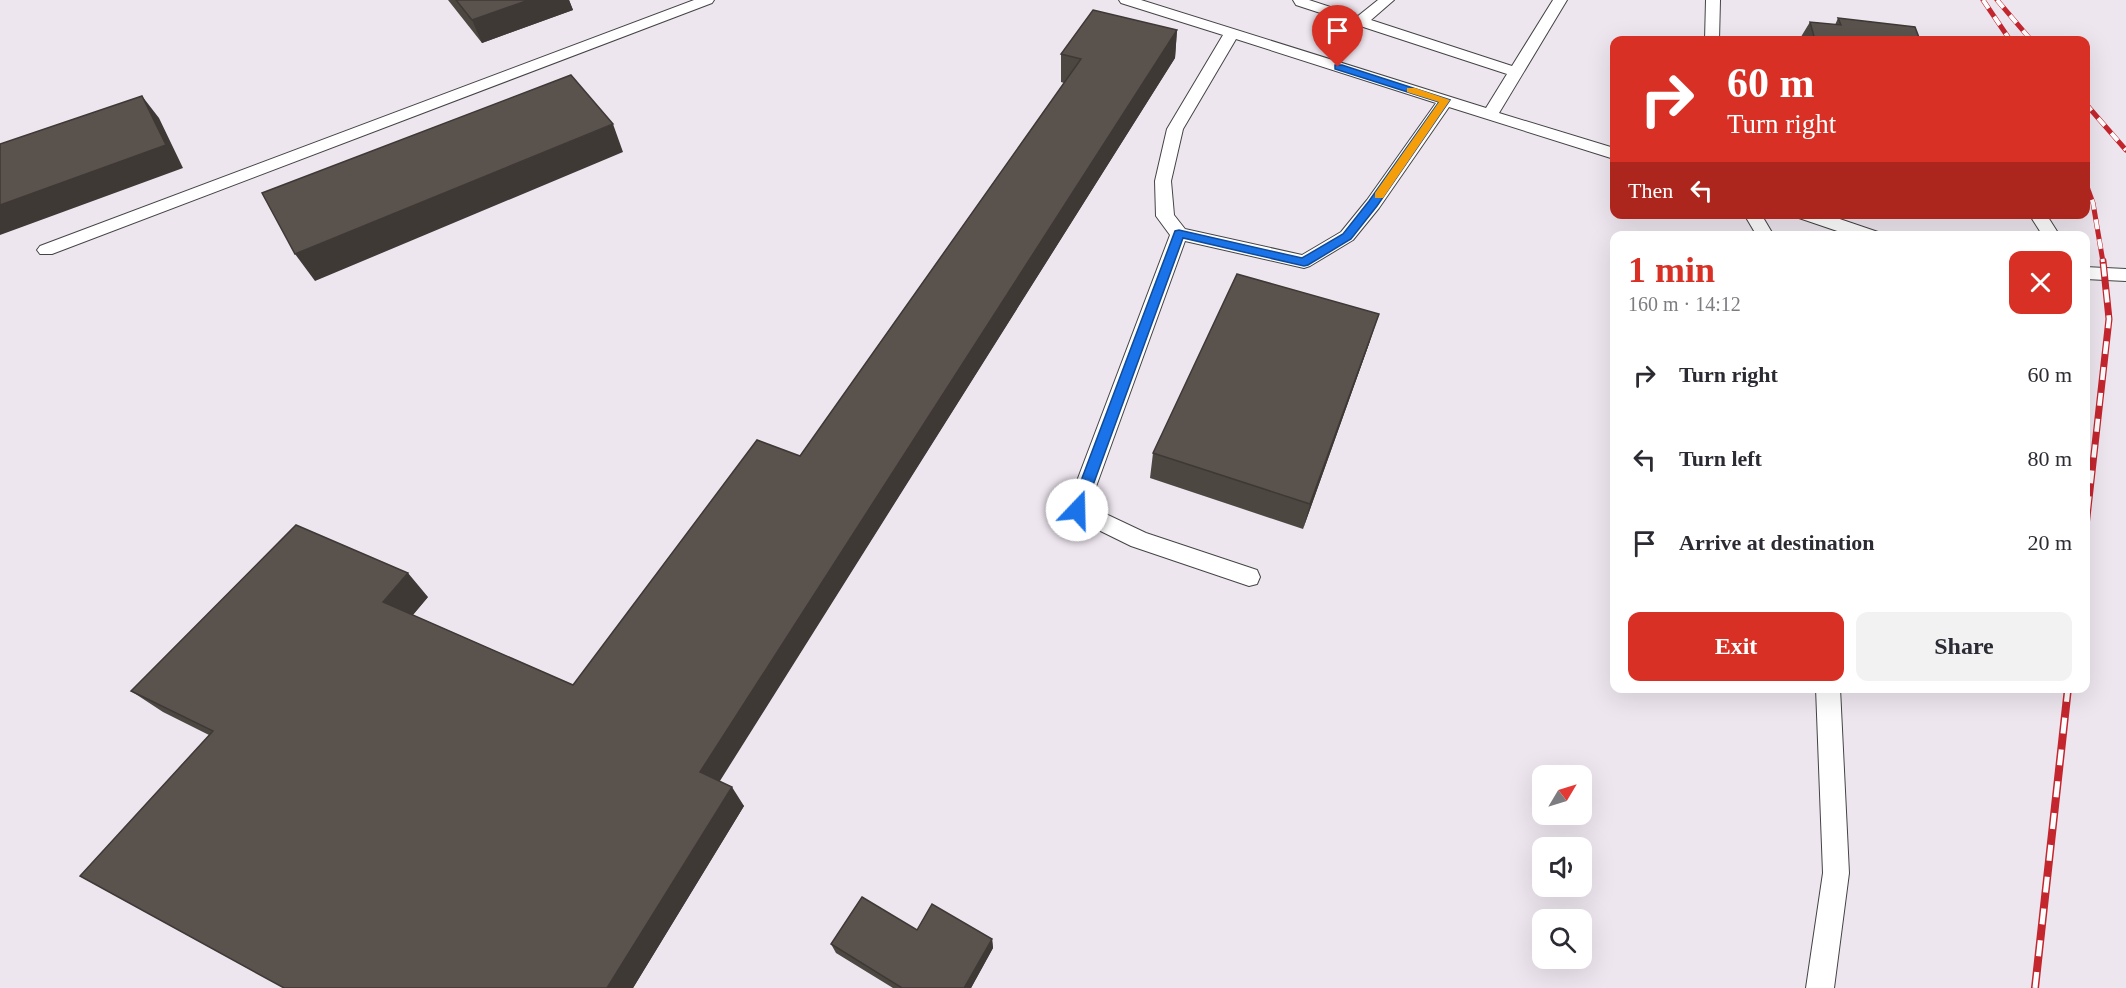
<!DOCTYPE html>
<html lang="en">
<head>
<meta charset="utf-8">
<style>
  :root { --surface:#fff; --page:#f2f2f3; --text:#2b2b33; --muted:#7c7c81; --accent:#d93025 }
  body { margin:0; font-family:Georgia,serif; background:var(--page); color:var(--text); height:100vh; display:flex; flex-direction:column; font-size:22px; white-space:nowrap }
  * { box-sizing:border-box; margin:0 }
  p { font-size:20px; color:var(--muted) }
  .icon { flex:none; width:33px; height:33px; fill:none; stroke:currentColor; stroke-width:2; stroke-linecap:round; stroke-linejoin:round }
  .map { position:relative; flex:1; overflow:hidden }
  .side { position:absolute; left:1610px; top:231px; width:480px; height:462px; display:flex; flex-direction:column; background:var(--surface); border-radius:12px; box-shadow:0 6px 24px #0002 }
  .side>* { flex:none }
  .top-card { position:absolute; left:1610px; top:36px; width:480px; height:183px; border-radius:12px; box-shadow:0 6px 24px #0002; background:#d93025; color:#fff; overflow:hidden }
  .needle { width:39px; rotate:52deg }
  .controls { position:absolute; left:1532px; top:765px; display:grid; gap:12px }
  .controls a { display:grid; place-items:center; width:60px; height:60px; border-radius:12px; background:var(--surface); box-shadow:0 6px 24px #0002; font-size:30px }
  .pin { position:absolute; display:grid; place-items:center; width:51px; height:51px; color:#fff; margin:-62px -26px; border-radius:50% 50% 50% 0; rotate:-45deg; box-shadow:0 0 6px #0007 }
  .pin .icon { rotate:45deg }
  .me { position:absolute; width:66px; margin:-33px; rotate:21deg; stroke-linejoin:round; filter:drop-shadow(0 0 4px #0008) }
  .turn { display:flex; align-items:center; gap:21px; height:126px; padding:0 18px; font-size:27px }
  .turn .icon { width:78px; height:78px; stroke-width:2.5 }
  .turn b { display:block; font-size:42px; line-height:51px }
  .then { display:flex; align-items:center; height:57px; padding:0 18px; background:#0003; gap:12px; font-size:22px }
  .round { display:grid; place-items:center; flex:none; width:63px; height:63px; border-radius:12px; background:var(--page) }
  .summary { display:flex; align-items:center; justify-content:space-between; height:102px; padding:0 18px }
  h1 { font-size:36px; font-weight:800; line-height:45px; color:var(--accent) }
  .action { display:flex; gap:12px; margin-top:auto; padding:12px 18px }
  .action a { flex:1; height:69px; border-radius:12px; background:var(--accent); color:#fff; font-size:24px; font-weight:800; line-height:69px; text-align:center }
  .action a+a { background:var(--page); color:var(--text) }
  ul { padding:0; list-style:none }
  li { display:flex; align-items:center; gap:18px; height:84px; padding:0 18px }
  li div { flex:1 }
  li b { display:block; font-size:22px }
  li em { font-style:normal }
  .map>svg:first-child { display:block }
</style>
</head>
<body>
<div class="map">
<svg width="2126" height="988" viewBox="0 0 2126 988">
  <rect width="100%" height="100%" fill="#fffdf5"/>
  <!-- industrial -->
  <path fill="#eee6ef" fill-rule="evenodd" d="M0 0H2126V988H0ZM1614 40H2085V214H1614ZM1614 236H2085V688H1614ZM1542 776H1581V814H1542ZM1542 848H1581V886H1542ZM1542 920H1581V958H1542Z"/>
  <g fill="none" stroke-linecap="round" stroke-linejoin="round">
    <!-- service casing -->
    <g stroke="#444" stroke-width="2">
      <path id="service" d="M694 0H714L712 3 52 254H40L37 250 40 246Z
        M1119 0H1141L1486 108 1507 74 1296 5 1293 0H1309L1358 16 1378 0H1394L1371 20 1512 66 1553 0H1567L1499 113 1614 148V159L1449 107 1379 208 1353 240 1310 266 1304 268 1185 241 1089 506 1146 533 1257 570 1260 577 1257 584 1249 586 1131 546 1070 516 1066 510 1170 235 1156 216 1155 181 1167 129 1223 35 1121 3ZM1236 39 1436 103 1367 200 1341 232 1302 255 1185 229 1174 215 1171 181 1183 129Z
        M1706 0H1720L1719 40H1705Z
        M1744 214H1761L1774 236H1757Z
        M1797 214H1825L1878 232 1880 236H1852L1799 218Z
        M2029 214H2046L2060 236H2043Z
        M2085 267 2126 269V281L2085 279Z
        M1816 688H1840L1849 873 1834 988H1806L1823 873Z"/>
    </g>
    <!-- service -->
    <use href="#service" fill="#fff" fill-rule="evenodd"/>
    <!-- rail-far2 casing -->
    <g stroke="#c4262e" stroke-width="5">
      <path id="rail-far2" d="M1983 0 2010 40
        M1997 0 2031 40
        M2085 103 2126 150
        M2085 181 2093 203 2103 262"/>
    </g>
    <!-- rail-far1 casing -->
    <g stroke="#c4262e" stroke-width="7">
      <path id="rail-far1" d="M2085 535 2109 319 2103 261"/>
    </g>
    <!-- rail casing -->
    <g stroke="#c4262e" stroke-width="8">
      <path id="rail" d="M2035 988 2068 688"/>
    </g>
    <!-- rail-far2 -->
    <use href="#rail-far2" stroke="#fff" stroke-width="4" stroke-dasharray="10" stroke-linecap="butt"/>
    <!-- rail-far1 -->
    <use href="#rail-far1" stroke="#fff" stroke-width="4.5" stroke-dasharray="13" stroke-linecap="butt"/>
    <!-- rail -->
    <use href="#rail" stroke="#fff" stroke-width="5" stroke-dasharray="16" stroke-linecap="butt"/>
  </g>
  <!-- wall -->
  <path fill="#4d4742" d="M448 0H569L573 10 482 43Z
    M1838 18 1920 40H1799L1810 22 1835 25Z
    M1177 30 1175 58 719 781 744 806 633 988H284L209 735 163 712 131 691 428 597 413 615 573 685 800 456 1064 83 1061 82V54Z
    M1370 341 1303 529 1150 478 1153 453Z
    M917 930 992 939 993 948 971 988H893L836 953 831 944Z"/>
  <!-- shaded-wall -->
  <path fill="#3f3936" d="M529 0H569L573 10 482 43 472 20Z
    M1177 30 1175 58 713 792 700 772Z
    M142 96 159 118 183 168 0 235V205Z
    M613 124 623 152 315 281 295 254Z
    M1379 314 1370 341 1303 529 1310 504Z
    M408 573 428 597 404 625 383 602Z
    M732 787 744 806 633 988H607Z
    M992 939 993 948 971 988H964Z"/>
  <!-- building -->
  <path fill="#5a524d" stroke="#3f3936" stroke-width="1.5" d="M456 0H529L472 20Z
    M1093 10 1177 30 700 772 732 787 607 988H284L80 876 213 731 131 691 296 525 408 573 383 602 573 685 757 440 800 456 1081 59 1061 54Z
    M1838 18 1915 27 1920 40H1815L1810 22 1841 25Z
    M571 75 613 124 295 254 262 193Z
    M142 96 166 145 0 205V144Z
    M1237 274 1379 314 1310 504 1153 453Z
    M862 897 917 930 932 904 992 939 964 988H902L831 944Z"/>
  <!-- route -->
  <path fill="#1a73e8" stroke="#114b97" stroke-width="1.5" d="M1335 65H1342L1450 100 1377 206 1351 239 1308 265 1304 266 1183 238 1084 510 1082 514H1072L1070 510 1175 231 1179 230 1302 258 1343 234 1369 201 1439 102 1335 69Z"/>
  <!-- slow -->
  <path fill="#f59e0b" d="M1407 88H1415L1450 100 1383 198H1375V193L1439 102 1407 92Z"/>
</svg>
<div class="controls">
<a><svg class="needle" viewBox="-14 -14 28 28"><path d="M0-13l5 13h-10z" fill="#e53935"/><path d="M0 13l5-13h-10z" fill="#7c7c81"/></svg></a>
<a><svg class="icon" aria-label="sound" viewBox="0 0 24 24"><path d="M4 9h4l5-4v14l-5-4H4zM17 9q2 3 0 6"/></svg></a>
<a><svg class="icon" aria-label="search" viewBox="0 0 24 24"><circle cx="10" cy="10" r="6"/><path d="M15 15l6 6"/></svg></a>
</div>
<div class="pin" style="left:1338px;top:67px;background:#d93025"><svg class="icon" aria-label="arrive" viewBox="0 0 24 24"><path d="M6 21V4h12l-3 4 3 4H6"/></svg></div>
<svg class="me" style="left:1077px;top:510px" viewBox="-20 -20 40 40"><circle r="19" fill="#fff"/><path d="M0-13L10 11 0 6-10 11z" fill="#1a73e8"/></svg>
<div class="top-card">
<div class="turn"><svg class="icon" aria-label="right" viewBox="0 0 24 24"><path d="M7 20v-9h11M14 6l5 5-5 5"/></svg><div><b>60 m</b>Turn right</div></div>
<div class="then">Then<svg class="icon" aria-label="left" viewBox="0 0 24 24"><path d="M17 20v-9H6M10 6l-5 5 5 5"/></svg></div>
</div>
<section class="side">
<div class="summary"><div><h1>1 min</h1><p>160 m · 14:12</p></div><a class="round" style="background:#d93025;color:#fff"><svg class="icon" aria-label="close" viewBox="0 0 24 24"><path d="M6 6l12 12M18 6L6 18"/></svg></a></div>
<ul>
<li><svg class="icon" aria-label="right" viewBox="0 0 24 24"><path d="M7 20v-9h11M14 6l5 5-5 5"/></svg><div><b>Turn right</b></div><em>60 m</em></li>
<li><svg class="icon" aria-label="left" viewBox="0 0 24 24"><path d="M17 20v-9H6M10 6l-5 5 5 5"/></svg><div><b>Turn left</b></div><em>80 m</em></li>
<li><svg class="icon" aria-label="arrive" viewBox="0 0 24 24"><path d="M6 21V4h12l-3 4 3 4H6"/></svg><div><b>Arrive at destination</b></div><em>20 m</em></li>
</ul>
<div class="action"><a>Exit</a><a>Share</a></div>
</section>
</div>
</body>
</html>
